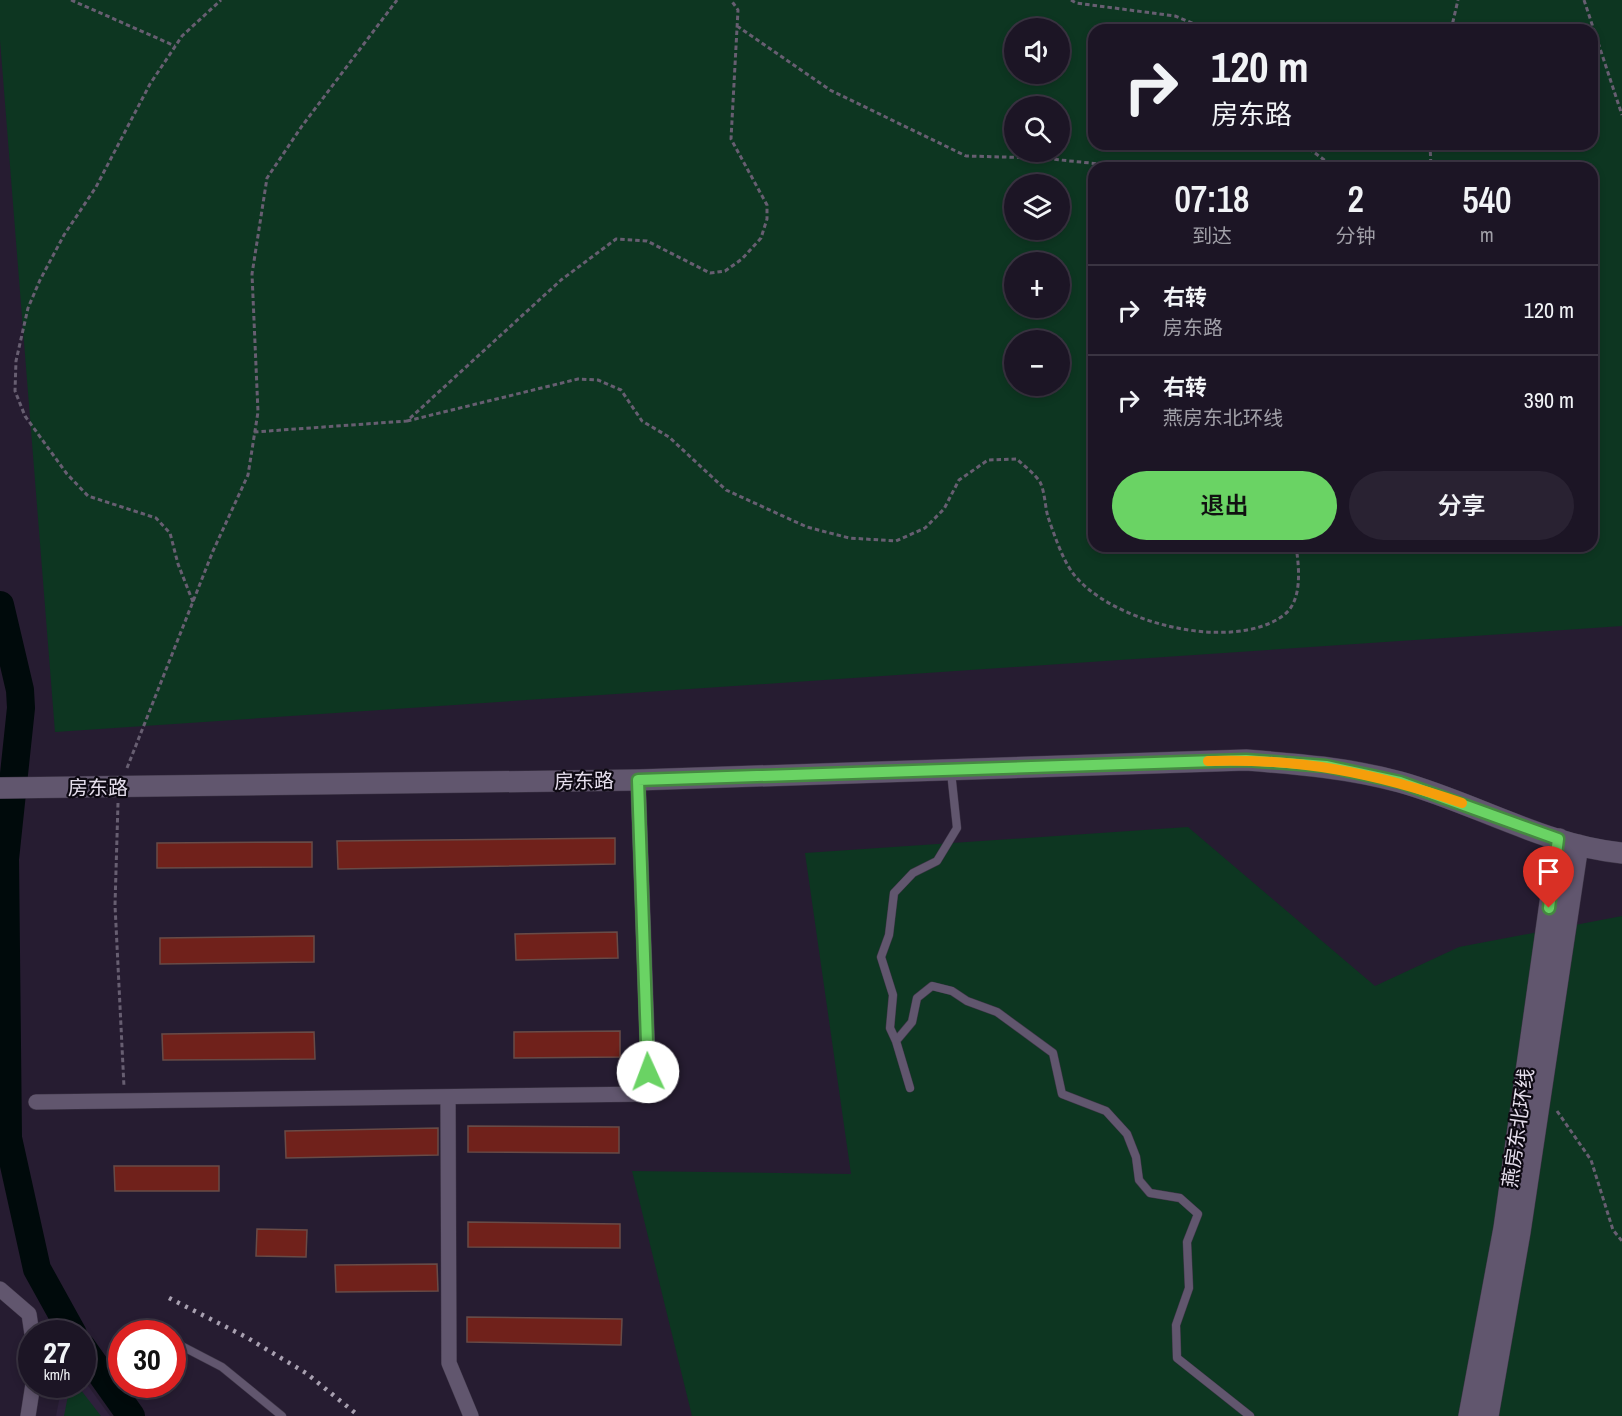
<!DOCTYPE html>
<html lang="zh">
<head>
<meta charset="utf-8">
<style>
  :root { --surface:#1c1525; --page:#292232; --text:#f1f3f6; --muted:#a09fa7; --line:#3a3442; --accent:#6ad364 }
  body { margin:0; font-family:"Archivo Narrow","Noto Sans SC",sans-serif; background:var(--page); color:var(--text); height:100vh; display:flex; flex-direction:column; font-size:22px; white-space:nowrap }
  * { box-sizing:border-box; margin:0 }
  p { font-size:20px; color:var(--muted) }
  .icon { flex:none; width:33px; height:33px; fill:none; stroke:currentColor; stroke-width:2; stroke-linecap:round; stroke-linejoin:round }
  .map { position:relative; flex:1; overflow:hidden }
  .drawer { position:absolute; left:1088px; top:162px; width:510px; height:390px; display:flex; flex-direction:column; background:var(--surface); border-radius:18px; box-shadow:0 3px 9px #0003,0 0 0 2px var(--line) }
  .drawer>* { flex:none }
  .top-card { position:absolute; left:1088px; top:24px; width:510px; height:126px; border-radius:18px; box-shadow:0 3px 9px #0003,0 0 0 2px var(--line); background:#1c1525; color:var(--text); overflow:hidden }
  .controls { position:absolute; left:1004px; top:18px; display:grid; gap:12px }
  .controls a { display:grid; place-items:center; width:66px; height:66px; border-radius:50%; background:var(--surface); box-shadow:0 3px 9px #0003,0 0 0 2px var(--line); font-size:30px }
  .speed { position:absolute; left:18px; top:1320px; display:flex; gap:12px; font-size:30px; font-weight:700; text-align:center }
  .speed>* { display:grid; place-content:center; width:78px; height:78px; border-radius:50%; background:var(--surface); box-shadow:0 3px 9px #0003,0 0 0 2px var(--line); line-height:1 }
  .speed small { font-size:15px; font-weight:400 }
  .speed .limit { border:9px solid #d22; background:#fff; color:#111 }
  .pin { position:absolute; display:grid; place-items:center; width:51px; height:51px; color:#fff; margin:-62px -26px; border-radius:50% 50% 50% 0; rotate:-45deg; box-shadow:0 0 6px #0007 }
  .pin .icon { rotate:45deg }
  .me { position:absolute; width:66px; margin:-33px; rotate:358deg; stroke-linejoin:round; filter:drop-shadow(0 0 4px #0008) }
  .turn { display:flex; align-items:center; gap:21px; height:126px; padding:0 24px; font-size:27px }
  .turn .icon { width:78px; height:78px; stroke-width:2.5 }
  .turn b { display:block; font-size:42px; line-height:51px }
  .eta { display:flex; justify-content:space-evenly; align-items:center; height:102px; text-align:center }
  .eta b { font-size:36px; font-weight:600; line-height:42px }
  .cta { display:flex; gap:12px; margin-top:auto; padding:12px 24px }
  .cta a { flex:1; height:69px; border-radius:36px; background:var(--accent); color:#111; font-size:24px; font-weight:600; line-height:69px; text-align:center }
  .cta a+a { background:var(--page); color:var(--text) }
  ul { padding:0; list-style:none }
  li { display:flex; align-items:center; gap:18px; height:90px; padding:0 24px; border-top:2px solid var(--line) }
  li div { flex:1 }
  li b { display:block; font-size:22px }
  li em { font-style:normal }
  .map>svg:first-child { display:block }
</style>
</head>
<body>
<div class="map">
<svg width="1622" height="1416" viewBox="0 0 1622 1416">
  <rect width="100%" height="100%" fill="#261c31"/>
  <!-- built -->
  <path fill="#2e213c" d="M83 1379 110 1416H56L62 1385 82 1384Z"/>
  <!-- green -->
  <path fill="#0d3621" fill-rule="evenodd" d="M0 0H1622V626L55 732 0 40ZM1014 28H1059V74H1014ZM1094 30H1592V144H1094ZM1014 106H1059V152H1014ZM1094 168H1592V546H1094ZM1014 184H1059V230H1014ZM1014 262H1059V308H1014ZM1014 340H1059V386H1014Z
    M1188 827 1375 986 1459 947 1622 916V1416H692L632 1171 851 1174 805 853Z
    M70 1385H77L101 1416H64Z"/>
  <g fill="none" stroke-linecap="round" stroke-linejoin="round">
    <!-- river -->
    <path stroke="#000a0b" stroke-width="28" d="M0 605 20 690 21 708 5 859 8 1138 37 1269 73 1334
      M82 1347 131 1416"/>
  </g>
  <!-- building -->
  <path fill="#70211b" stroke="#684b47" stroke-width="1.5" d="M615 838V864L338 869 337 841Z
    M312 842V867L157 868V843Z
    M617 932 618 958 516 960 515 934Z
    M314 936V962L160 964V938Z
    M620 1031V1057L514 1058V1032Z
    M314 1032 315 1059 163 1060 162 1034Z
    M468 1126 619 1127V1153L468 1152Z
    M438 1128V1155L286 1158 285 1131Z
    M114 1166H219V1191H115Z
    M468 1222 620 1224V1248L468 1247Z
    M257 1229 307 1230 306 1257 256 1256Z
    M437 1264 438 1291 336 1292 335 1265Z
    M467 1317 622 1319 621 1345 467 1342Z"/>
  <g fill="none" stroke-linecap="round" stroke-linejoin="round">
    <!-- service casing -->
    <g stroke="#3e3647" stroke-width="9">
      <path id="service" d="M896 1041 890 1028 893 995 881 957 889 935 894 893 913 873 937 861 957 828 951 772
        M910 1088 896 1041 912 1022 917 998 932 986 952 991 967 1001 997 1012 1053 1053 1062 1094 1106 1111 1127 1134 1136 1157 1139 1180 1150 1193 1180 1198 1198 1214 1187 1242 1189 1288 1176 1325 1177 1358 1250 1416
        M172 1341 222 1367 282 1416"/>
    </g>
    <!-- minor casing -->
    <g stroke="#3e3647" stroke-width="16">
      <path id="minor" d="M448 1097 449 1363 471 1416
        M36 1102 649 1094 638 780
        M0 1289 29 1314 32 1334
        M28 1416 33 1384"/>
    </g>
    <!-- secondary casing -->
    <g stroke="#3e3647" stroke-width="22">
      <path id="secondary" d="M0 788 638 780 1246 760C1298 764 1349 768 1400 782 1473 802 1546 846 1622 853
        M1469 1416 1504 1228 1559 839
        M1488 1416 1520 1232 1578 845"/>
    </g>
    <!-- path -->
    <path stroke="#675e71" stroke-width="3" stroke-dasharray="4.5 3" stroke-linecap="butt" d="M71 0 175 46
      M1071 0 1076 3 1175 16 1209 30
      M1584 0 1622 115
      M737 26 830 90 966 156 1041 158 1139 168
      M1451 30 1458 0
      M1303 144 1335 168
      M1430 144 1431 168
      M407 421 578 379 598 380 621 390 642 421 669 437 726 490 807 527 849 538 896 541 925 528 944 509 959 480 988 460 1017 459C1024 466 1035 474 1040 482 1045 492 1045 507 1048 517 1054 534 1062 558 1072 572 1108 622 1232 654 1284 615 1303 600 1299 567 1296 546
      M254 432 407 421 561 280 616 239 647 241 710 273 725 271 742 259 761 238 767 219V205L731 139 738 10 731 0
      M193 602 178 564 170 533 156 518 88 496 67 474 25 416 15 391 16 361 28 308 40 280 64 235 96 187 150 84 182 36 221 0
      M127 768 213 551 248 475 258 412 252 274 267 178 302 126 397 0
      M118 803 115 905 124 1087
      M1557 1111 1591 1160 1613 1230 1622 1241"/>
    <!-- service -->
    <use href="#service" stroke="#61566e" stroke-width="8"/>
    <!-- minor -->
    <use href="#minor" stroke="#61566e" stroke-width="15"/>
    <!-- secondary -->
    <use href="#secondary" stroke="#61566e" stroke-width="21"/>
    <!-- rail -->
    <path stroke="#a9a1b1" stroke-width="4.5" stroke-dasharray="3 6" stroke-linecap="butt" d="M169 1298 246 1337 306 1373 359 1416"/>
  </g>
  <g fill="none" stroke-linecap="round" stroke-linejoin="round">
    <!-- route casing -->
    <g stroke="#458941" stroke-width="15">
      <path id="route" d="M648 1072 638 780 1246 760 1326 766 1400 782 1558 839 1549 908"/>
    </g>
    <!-- route -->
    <use href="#route" stroke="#6ad364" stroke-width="10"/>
    <!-- slow -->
    <path stroke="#f59e0b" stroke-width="10" d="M1208 761C1301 758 1375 773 1462 803"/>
  </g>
  <g text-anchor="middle" stroke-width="4.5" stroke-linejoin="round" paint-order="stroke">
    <!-- street labels -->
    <g font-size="20" fill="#e5deec" stroke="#0d0912">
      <text transform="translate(584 781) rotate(-1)" y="7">房东路</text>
      <text x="98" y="795">房东路</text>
      <text transform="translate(1518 1128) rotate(-82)" y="7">燕房东北环线</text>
    </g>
  </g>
</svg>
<div class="controls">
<a><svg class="icon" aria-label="sound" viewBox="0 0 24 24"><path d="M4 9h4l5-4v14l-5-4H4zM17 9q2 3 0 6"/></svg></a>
<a><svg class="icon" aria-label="search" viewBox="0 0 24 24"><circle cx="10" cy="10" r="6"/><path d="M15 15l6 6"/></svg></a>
<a><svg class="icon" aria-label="layers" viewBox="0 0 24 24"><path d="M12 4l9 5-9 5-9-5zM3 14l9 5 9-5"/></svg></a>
<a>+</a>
<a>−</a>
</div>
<div class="speed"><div>27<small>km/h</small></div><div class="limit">30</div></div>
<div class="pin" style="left:1549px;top:908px;background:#d93025"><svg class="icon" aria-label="arrive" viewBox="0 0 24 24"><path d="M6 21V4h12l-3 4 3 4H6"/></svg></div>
<svg class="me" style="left:648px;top:1072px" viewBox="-20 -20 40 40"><circle r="19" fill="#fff"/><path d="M0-13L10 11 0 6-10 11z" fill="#6ad364"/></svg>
<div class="top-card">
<div class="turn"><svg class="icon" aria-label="right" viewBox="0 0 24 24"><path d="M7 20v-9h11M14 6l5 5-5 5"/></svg><div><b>120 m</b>房东路</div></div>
</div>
<section class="drawer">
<div class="eta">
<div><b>07:18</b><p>到达</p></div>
<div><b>2</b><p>分钟</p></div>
<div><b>540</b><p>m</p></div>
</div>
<ul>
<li><svg class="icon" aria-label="right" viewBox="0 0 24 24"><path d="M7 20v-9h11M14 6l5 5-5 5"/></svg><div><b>右转</b><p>房东路</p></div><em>120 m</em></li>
<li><svg class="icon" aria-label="right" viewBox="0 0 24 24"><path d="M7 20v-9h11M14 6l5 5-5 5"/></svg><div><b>右转</b><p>燕房东北环线</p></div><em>390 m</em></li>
</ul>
<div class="cta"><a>退出</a><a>分享</a></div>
</section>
</div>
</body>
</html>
